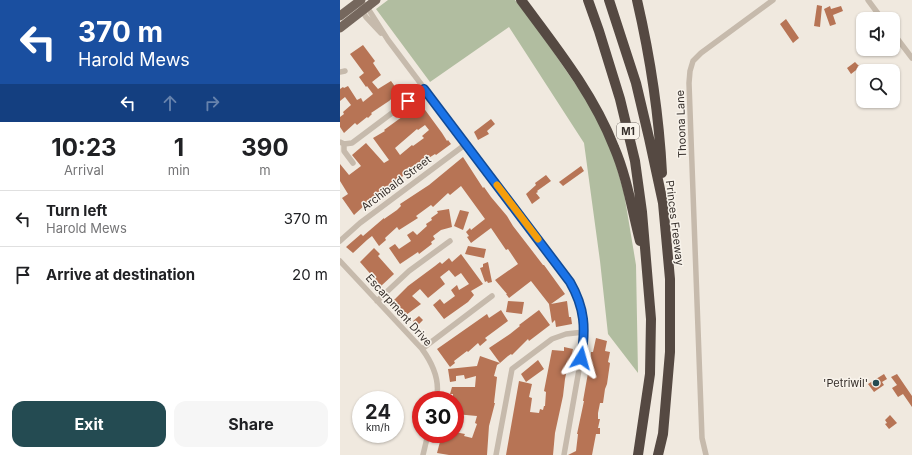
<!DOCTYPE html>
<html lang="en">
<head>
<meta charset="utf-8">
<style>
  :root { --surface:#fff; --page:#f6f6f6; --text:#202124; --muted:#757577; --line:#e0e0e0; --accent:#244b52 }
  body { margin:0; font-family:Inter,sans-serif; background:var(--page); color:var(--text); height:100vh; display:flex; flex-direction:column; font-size:15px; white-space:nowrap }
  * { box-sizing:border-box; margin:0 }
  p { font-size:13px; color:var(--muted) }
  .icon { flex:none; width:22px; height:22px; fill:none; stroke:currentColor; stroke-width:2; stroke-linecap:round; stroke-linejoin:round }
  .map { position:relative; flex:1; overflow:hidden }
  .panel { display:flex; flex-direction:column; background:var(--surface); width:340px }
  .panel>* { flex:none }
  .hud { background:#1a4fa0; color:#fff; overflow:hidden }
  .tools { position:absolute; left:516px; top:12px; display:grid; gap:8px }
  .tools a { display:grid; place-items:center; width:44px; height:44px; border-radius:8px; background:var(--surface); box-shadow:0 1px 3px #0004; font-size:20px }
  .speed { position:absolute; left:12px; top:391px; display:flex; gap:8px; font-size:20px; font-weight:700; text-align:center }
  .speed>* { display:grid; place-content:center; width:52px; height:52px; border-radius:50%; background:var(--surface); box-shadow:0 1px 3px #0004; line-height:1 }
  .speed small { font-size:10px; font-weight:400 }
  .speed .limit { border:6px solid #d22; background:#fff; color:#111 }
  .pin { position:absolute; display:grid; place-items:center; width:34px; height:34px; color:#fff; margin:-17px; border-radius:8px; box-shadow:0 2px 6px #0006 }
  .me { position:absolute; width:44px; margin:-22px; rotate:8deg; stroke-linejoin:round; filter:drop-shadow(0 0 3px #0008) }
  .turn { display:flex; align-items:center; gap:14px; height:84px; padding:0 12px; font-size:18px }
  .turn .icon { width:52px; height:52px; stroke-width:2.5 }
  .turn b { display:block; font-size:28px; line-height:34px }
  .lanes { display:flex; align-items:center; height:38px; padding:0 12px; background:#0003; justify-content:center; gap:20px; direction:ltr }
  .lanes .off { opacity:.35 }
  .eta { display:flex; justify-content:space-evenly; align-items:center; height:68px; text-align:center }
  .eta b { font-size:24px; font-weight:700; line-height:28px }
  .cta { display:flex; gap:8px; margin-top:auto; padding:8px 12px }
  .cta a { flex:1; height:46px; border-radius:12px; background:var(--accent); color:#fff; font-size:16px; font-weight:700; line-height:46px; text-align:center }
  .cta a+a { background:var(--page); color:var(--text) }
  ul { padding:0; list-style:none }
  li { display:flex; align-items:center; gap:12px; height:56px; padding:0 12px; border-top:1px solid var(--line) }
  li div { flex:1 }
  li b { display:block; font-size:15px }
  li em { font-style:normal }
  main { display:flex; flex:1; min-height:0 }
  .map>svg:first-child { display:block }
</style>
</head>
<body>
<main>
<section class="panel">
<div class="hud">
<div class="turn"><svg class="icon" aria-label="left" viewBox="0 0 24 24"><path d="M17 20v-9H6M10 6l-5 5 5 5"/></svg><div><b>370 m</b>Harold Mews</div></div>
<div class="lanes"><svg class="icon" aria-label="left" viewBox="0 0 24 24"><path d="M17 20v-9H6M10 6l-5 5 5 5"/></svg><svg class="icon off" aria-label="ahead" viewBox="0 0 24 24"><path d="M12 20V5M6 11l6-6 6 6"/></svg><svg class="icon off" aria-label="right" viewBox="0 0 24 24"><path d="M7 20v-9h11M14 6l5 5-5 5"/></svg></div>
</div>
<div class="eta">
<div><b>10:23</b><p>Arrival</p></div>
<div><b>1</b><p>min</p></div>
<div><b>390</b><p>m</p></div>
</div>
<ul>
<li><svg class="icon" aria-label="left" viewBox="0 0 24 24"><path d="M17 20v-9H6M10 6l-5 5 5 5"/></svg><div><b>Turn left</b><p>Harold Mews</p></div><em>370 m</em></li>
<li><svg class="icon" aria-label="arrive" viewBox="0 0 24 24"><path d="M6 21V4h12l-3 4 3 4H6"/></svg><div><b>Arrive at destination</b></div><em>20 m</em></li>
</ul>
<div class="cta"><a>Exit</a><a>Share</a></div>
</section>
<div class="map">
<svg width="572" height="455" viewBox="0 0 572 455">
  <rect width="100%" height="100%" fill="#f0e9df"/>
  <!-- green -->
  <path fill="#b1bda0" d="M48 0H175L197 28 247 101 266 137 273 154 284 193 296 265 298 373 268 334 260 261 244 143 169 27 90 82 36 9Z"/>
  <!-- building -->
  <path fill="#b77455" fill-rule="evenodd" d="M477 5 482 6 480 27 474 26Z
    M490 6 491 9 501 6 503 11 493 15 496 24 490 26 484 9Z
    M446 19 459 38 453 43 440 24Z
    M23 45 35 61 33 63 41 75 32 82 38 89 51 81 59 92 49 101 31 113 32 114 28 118 27 117 17 125 15 123 4 133 0 127V117L4 114 3 112 11 105 5 97 0 101V89L3 87 4 88 8 86 17 100 21 98 23 102 33 94 27 86 26 87 19 77 24 73 10 54Z
    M515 62 520 67 511 74 507 68Z
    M80 103 102 133 107 141 108 140 111 144 96 155 95 154 84 161 45 189 31 199 30 201 32 203 27 206 26 204 14 215 2 198 8 194 0 181V164L9 175 21 166 12 155 26 143 44 163 49 160 33 138 45 131 44 130 66 114V113ZM85 125 89 130 82 136 84 138 73 146 72 145 60 155 55 148 77 129 78 130Z
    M151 119 155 124 147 131 149 134 138 140 134 132Z
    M123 157 143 188 144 187 151 197 167 216 173 226 190 248 203 265H204L225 294 211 304 227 301 229 317H231L232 324 216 327 215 320 212 323 209 304 191 281 169 298 166 294H167L155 280 178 264 168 249 166 250 151 228 131 243 127 237 129 236 126 232 130 228 131 230 145 219 121 186 110 195 108 193 93 207 91 205 76 216 78 218 59 230 57 227 45 238 46 240 39 246 32 236 27 240 13 253 6 247 21 234 23 236 44 218V219L57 210 61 206 60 204 89 185Z
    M241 166 244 171 223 186 219 182Z
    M206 175 211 181 197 191 198 192 196 193 200 198 192 204 186 194 196 185 195 183Z
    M109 209 112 227 101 230 93 236 95 239 91 242 92 244 79 254 78 252 60 264 49 248 55 244 59 249 71 241 67 235 73 231 77 235 87 226 86 224 92 220 91 218 98 213 97 211Z
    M120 210 129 212 123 230 114 226Z
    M128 246 146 249 144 258 125 254Z
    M34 248 40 254 38 256 54 274 41 286 20 262Z
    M121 254 143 284 131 291 134 295 128 302 104 319 93 305 100 299 104 304 115 296 111 290 117 285 119 290 129 284 121 273 115 277 109 270 100 277 105 284 88 298 80 289 72 296 81 304 66 315 57 304 55 305 53 301 68 286 95 266 100 262 102 264 109 258 112 262Z
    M148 262 152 282 148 283 147 281 145 282 140 268 143 267V264Z
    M168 301 184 302 182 314 166 312Z
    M161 310 168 321 145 338 147 340 140 346 138 343 128 352 127 351 114 361 115 363 110 367 97 349 147 314 149 318Z
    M199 310 210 325 189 341 188 339 172 355 171 354 168 356 160 363 149 348 170 334 180 326 179 325Z
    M79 316 83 320 77 326 73 321Z
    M256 338 267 341 265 351 270 352 268 362 270 363 267 384 265 389 263 403H260L258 413V419H260L258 428H260V434H256L252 455H228L236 451 238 434H237L244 401H243L246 384 248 373H249L251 352H253Z
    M224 347 233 349 229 369H227L225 379 223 396 215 433 213 455H166L179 381 192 384 189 397 192 398 190 412 199 413 200 409 203 410 204 406H205L206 392 204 391 212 350 224 351Z
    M140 356 160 363 157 365 154 376 157 377 154 403H155L149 426 147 455H109L97 453 102 434H115V432L125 434 124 436 132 438 137 424 135 423 137 416 115 414V399H113V394H110L112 387H135L136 376 125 379 124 375 116 376V381L110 382 108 369 137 366Z
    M198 360 204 369 186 382 181 374Z
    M544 374 547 379 542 382 544 385 534 392 528 384Z
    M557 374 572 396V407L563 394 558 397 552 388 557 385 551 377Z
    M550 415 557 423 549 429 545 424 547 423 545 420Z"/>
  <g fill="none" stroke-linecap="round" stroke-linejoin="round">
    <!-- minor -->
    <path stroke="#c6baac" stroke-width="5.5" d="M528 0 542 19
      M20 1 27 7 48 40 210 256 236 293 242 309 244 321 243 347 224 455
      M21 9 26 17 41 33
      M553 33 572 58
      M0 72 5 71
      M0 142 4 144 12 143 84 89
      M4 144V151L13 163
      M0 241 20 223 126 144
      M0 261 82 349C93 364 101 381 96 400
      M37 301 69 271 110 241
      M82 349 152 296
      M83 455 88 434
      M156 455 172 369 212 339 226 334 244 332
      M366 455 362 438 349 83 350 71 353 61 361 53 433 0"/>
    <!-- primary -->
    <path stroke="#75675d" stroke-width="9" d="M0 16 21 0
      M0 28 36 0"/>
    <!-- motorway -->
    <path stroke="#554942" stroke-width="10" d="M181 0C215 46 253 93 274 147 287 177 292 210 300 241
      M248 0 259 31 280 99 295 161 302 212 311 319 310 374 298 455
      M269 0 296 83 309 138 323 203 330 279V352L323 434 318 455
      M297 0C310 56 319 115 322 173"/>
  </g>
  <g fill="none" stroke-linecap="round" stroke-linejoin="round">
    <!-- route casing -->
    <g stroke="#114b97" stroke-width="10">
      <path id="route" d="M68 101 84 89 230 282C245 308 246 329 241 358"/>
    </g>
    <!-- route -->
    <use href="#route" stroke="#1a73e8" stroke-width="7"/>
    <!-- slow -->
    <path stroke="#f59e0b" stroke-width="7" d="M157 185 198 239"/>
  </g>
  <!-- markers -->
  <circle fill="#244b52" stroke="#f8f3eb" stroke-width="1.5" cx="536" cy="383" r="4"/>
  <g text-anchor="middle" stroke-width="3" stroke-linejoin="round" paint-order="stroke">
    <!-- shield labels -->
    <rect fill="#f8f3eb" stroke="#706964" stroke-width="1" x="277" y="123" width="22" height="16" rx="3"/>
    <g font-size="10" font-weight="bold" fill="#352e2a">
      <text x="288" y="135">M1</text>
    </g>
    <!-- street labels -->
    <g font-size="11" fill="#352e2a" stroke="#f8f3eb">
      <text transform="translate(341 124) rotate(-92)" y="4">Thoona Lane</text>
      <text transform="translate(56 183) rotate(-37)" y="4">Archibald Street</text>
      <text transform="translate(335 223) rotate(83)" y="4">Princes Freeway</text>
      <text transform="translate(59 310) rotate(48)" y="4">Escarpment Drive</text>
    </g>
    <!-- poi labels -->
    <g font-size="11" fill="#352e2a" stroke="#f8f3eb" text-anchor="end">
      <text x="528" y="387">'Petriwil'</text>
    </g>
  </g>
</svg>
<div class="tools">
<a><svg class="icon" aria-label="sound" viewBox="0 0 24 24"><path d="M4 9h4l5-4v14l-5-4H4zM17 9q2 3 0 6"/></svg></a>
<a><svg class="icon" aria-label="search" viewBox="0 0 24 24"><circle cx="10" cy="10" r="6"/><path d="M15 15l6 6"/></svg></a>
</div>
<div class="speed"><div>24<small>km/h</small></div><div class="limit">30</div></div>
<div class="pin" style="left:68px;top:101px;background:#d93025"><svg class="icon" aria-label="arrive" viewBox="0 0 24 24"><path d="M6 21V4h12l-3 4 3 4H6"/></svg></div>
<svg class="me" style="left:241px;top:358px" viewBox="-20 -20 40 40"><path d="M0-17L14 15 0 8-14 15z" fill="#1a73e8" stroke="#fff" stroke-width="4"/></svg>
</div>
</main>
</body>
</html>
